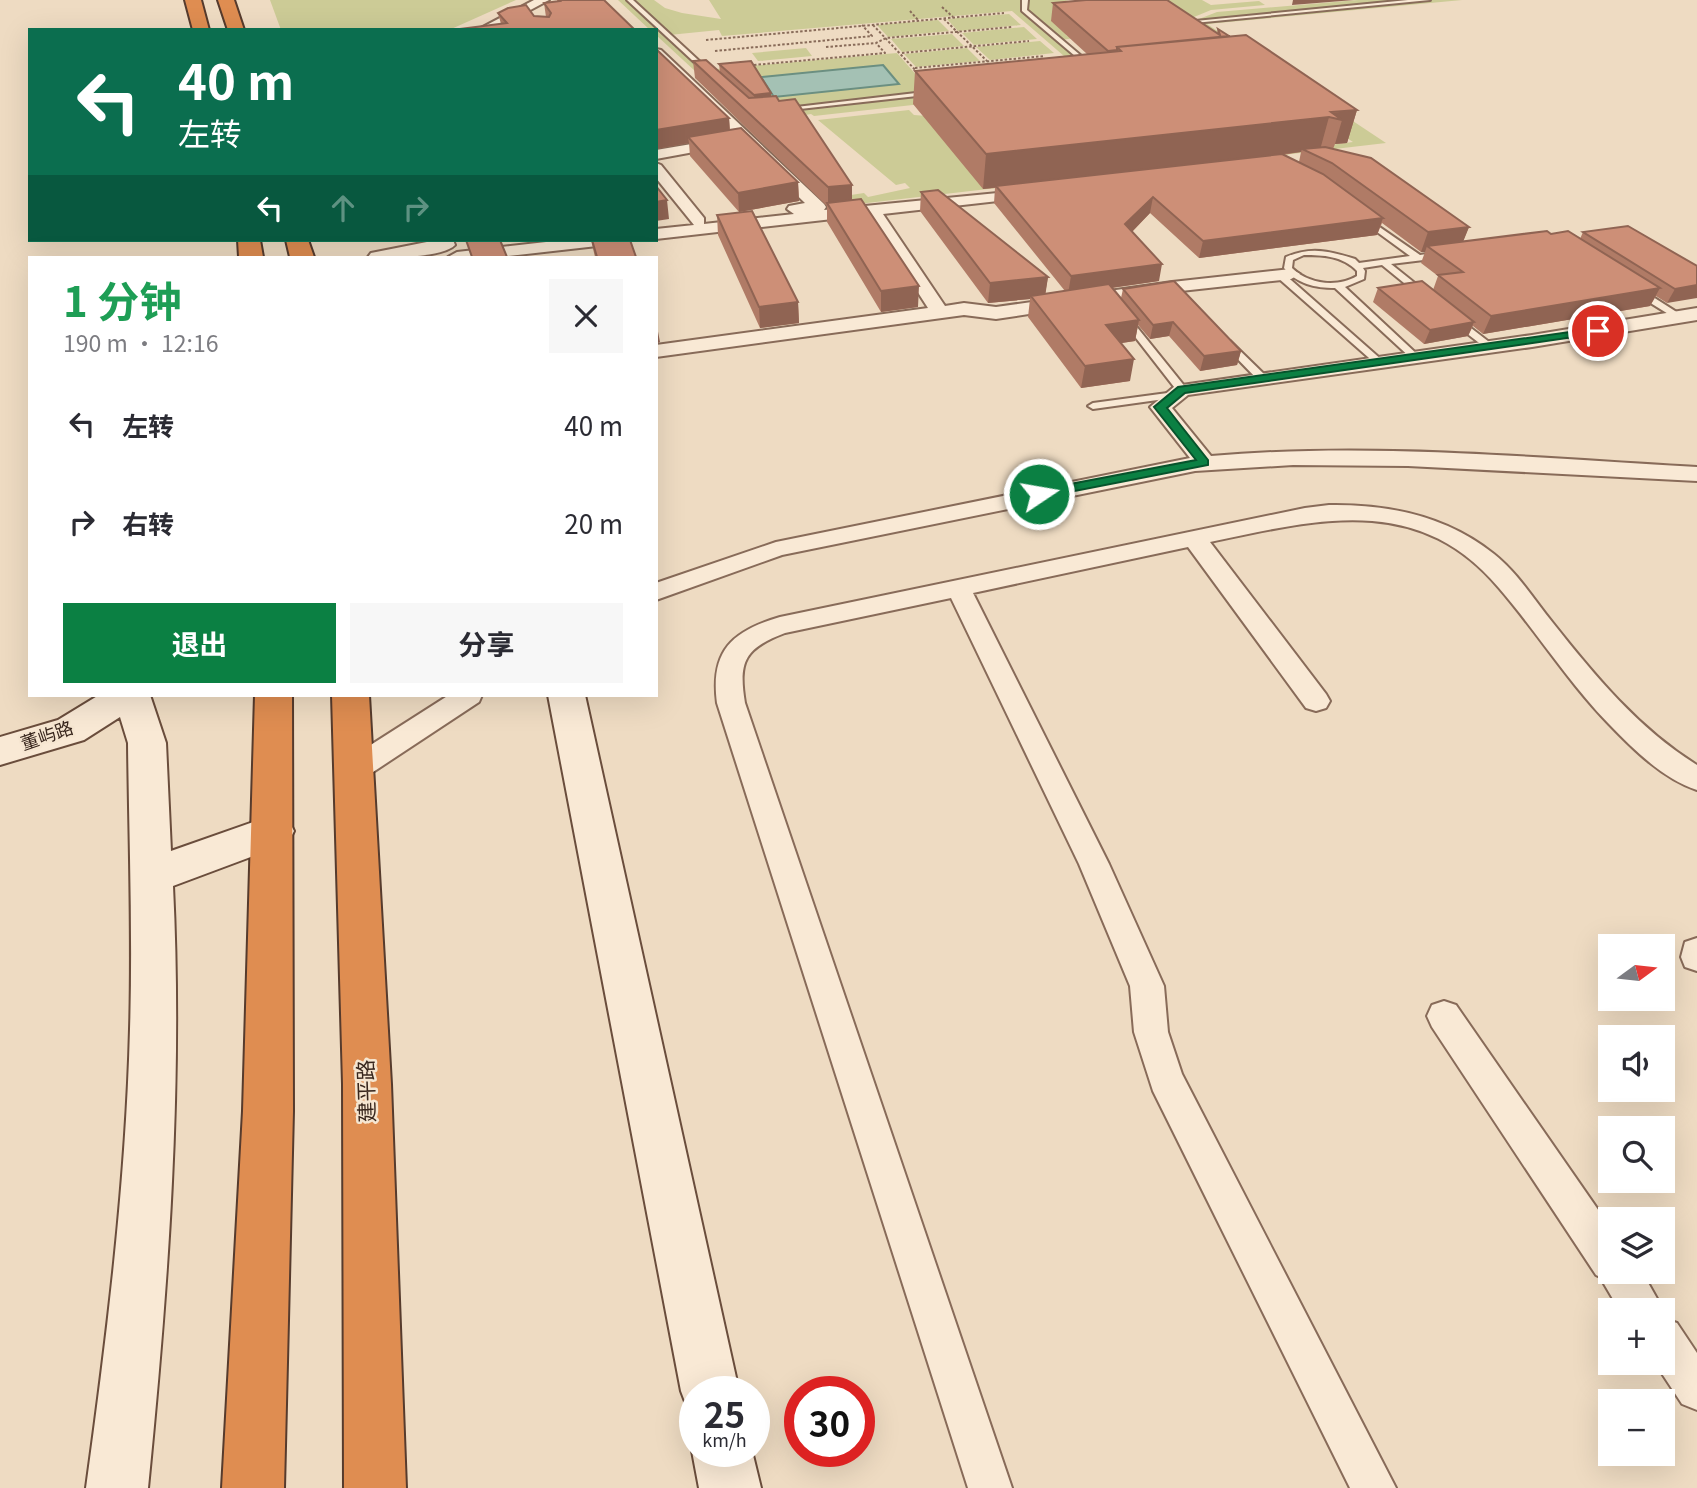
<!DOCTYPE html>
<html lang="zh">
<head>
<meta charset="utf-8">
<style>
  :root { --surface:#fff; --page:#f7f7f7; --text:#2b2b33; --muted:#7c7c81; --accent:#0b8043 }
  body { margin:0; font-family:Georgia,"Noto Sans SC",serif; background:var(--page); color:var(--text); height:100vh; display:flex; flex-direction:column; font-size:26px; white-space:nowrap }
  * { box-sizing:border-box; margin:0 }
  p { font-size:23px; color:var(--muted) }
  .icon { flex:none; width:38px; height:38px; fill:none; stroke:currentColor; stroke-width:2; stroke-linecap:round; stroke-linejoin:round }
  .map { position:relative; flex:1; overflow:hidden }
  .panel { position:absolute; left:28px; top:256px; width:630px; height:441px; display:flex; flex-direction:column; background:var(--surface); border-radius:0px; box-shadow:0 7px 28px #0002 }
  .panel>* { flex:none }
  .top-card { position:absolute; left:28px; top:28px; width:630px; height:214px; border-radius:0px; box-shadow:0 7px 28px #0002; background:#0b6e4f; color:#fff; overflow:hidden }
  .needle { width:46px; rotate:75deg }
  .buttons { position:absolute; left:1598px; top:934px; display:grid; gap:14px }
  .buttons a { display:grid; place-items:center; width:77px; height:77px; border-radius:0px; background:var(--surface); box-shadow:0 7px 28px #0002; font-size:35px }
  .speed { position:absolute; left:679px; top:1376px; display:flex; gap:14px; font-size:35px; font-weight:700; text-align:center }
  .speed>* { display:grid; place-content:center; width:91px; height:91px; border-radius:50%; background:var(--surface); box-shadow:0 7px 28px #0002; line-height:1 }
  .speed small { font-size:18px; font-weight:400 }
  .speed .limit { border:10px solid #d22; background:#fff; color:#111 }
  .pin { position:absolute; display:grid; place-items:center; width:60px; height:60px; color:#fff; margin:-30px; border:4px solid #fff; border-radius:50%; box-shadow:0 2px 7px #0007 }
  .me { position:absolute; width:77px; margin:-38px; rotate:78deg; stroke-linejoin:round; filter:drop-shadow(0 0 5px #0008) }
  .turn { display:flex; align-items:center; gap:24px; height:147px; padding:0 35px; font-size:32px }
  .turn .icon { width:91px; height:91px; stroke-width:2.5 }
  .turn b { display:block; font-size:49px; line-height:60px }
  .lanes { display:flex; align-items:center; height:66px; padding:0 35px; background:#0003; justify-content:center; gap:35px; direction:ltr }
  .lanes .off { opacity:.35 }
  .round { display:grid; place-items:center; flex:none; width:74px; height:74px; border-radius:0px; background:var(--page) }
  .summary { display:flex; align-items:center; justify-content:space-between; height:119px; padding:0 35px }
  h1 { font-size:42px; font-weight:700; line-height:52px; color:#1e9e55 }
  .action { display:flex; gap:14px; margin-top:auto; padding:14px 35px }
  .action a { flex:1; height:80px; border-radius:0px; background:var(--accent); color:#fff; font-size:28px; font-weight:700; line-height:80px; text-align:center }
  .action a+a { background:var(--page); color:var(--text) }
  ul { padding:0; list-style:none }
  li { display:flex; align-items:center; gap:21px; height:98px; padding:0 35px }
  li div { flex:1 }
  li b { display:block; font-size:26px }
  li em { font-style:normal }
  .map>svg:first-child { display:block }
</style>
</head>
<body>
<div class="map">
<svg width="1697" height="1488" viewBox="0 0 1697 1488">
  <rect width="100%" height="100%" fill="#eedbc2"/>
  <!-- green -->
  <path fill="#cccb96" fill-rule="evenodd" d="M270 0H516L449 30H281Z
    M618 0H654L665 8 682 13 721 19 709 0H1065L1075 3 1155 7 1168 0H1202L1211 5 1259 1 1265 5 1211 10 1194 17 1061 27 1067 36 1075 38 1061 40 1101 75 1128 81 814 116 811 114 769 121 851 195 864 193 868 197 910 188 905 183 896 185 818 120 909 110 914 115 1322 146 1353 142 1169 22 1199 19 1217 12 1358 0H1462L1207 24 1386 143 841 206 656 35V30H650ZM1012 11 1079 69 925 85 897 53 706 70 669 35 719 30 722 36Z
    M1009 14 1021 25 958 31 947 19Z
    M938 20 949 31 888 37 877 25Z
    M1024 27 1037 39 974 45 962 33Z
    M952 34 964 46 902 52 891 39Z
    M1040 41 1054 53 990 60 976 47Z
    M806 48 812 56 758 61 752 53Z
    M967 48 980 61 916 67 904 54Z"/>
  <!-- water -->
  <path fill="#a4c1b4" stroke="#6b8f81" stroke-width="2" d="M883 65 899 84 774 97 761 77Z"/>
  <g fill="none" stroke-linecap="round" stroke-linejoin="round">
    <!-- lane casing -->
    <g stroke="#886b59" stroke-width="4">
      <path id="lane" d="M627 0H633L710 71V73H706Z
        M1022 0H1028L1027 10 1092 65V67H1088L1022 11Z
        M1408 0H1430L1194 23 1197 26 1194 28 1185 22Z
        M933 91 935 94 782 111 779 109Z
        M1365 217 1420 255 1440 252 1444 255 1440 258 1391 264 1426 292V296H1420L1382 265 1363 268 1365 271 1364 279 1345 287 1419 356V360H1413L1335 288C1315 288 1297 284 1284 268L1286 257C1311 246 1330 251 1355 259L1359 263 1410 256 1362 221 1361 219ZM1304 255C1323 255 1343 256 1357 271V276C1337 288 1308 284 1292 268L1293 260Z
        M1277 273H1283L1383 361V365H1377L1277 277Z
        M1639 289 1642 290 1686 318 1678 320 1636 294V290Z
        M1122 316H1128L1186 388V392H1178L1122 320Z
        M1452 318H1458L1493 345V349H1487L1452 322Z
        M1224 341H1230L1267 377V381H1259L1224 345Z
        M1175 392 1180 395 1179 397 1093 409 1088 406 1093 403Z"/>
    </g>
    <!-- street casing -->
    <g stroke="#886b59" stroke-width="4">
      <path id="street" d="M534 0H549L493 30H477Z
        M656 49 661 50 824 204 826 207 824 210 1039 189 1041 192 1039 195 1033 197 883 214 945 306 964 303 996 307 1172 282 1291 269 1300 274 1291 279 1172 292 996 319 964 315 656 357V345L928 308 868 215 656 239V229L694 225 656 178V163L661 165 704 218V224L794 214 787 209 789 206 805 203 656 60Z
        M727 138 734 142 732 145 656 159V150Z
        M437 240H453L455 245C443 258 387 258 368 257L371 253Z
        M564 240H614L606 245 500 257H448L457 252Z
        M1697 308V320L1532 347 1188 395 1172 408 1211 456C1372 442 1536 458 1697 467V481L1408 466 1293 465 1195 471 782 555 656 600V583L776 542 1190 458 1150 407 1175 386 1532 335Z
        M1329 505C1388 504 1447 516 1494 554 1518 573 1534 600 1553 623 1595 676 1639 729 1697 765V790C1663 779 1633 749 1609 724 1568 682 1537 632 1499 588 1418 491 1315 520 1210 542L1326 694 1330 701 1326 708 1316 711 1306 708 1188 547 973 593 1109 864 1164 986 1168 1032 1182 1074 1396 1488H1350L1153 1091 1134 1032 1130 986 1079 864 951 598 785 633C745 648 738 661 745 703L1012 1488H968L717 703C710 651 732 631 780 617L1305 508Z
        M449 695H482L479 702 364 778 354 781 344 778 340 770 344 762Z
        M1697 938V971L1685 967 1681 957 1685 942Z
        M1444 1001 1456 1005 1610 1227V1272H1642L1664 1311 1662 1315V1311H1620L1600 1277 1596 1275 1432 1027 1427 1016 1432 1005Z
        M1662 1318 1677 1323 1697 1353V1410L1682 1404 1655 1363H1662Z"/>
    </g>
    <!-- secondary casing -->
    <g stroke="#6a4d3c" stroke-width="4">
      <path id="secondary" d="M99 695H150L166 743 171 851 273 815 288 819 294 831 288 843 173 886C183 1088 168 1287 148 1488H86C107 1336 126 1183 130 1029 133 934 129 838 128 743L120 717 84 740 0 765V737L58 720Z
        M548 695H585L739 1391H695V1414L689 1412 681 1391Z
        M695 1444V1451H752L761 1488H699L692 1451Z"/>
    </g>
    <!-- highway casing -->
    <g stroke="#563b2d" stroke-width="4">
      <path id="highway" d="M185 0H201L209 30H193Z
        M218 0H234L244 30H228Z
        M238 240H260L263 257H239Z
        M286 240H308L314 257H290Z
        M255 695H292L293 1111 284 1488H222L243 1111Z
        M332 695H369L391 1084 406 1488H344L343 1084Z"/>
    </g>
    <!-- path -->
    <path stroke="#886b59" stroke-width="2" stroke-dasharray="2.5 2" stroke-linecap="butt" d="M942 7 953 17
      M910 11 918 20
      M944 19 988 62
      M873 25 920 75
      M706 40 1004 13
      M826 47 876 43 886 38 1012 27
      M715 51 872 36 862 25
      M902 53 1029 41
      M754 65 885 53 876 43
      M915 68 1045 56"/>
    <!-- lane -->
    <use href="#lane" fill="#f9e9d5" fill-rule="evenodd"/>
    <!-- street -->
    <use href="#street" fill="#f9e9d5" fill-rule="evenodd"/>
    <!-- secondary -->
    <use href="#secondary" fill="#f9e9d5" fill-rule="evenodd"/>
    <!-- highway -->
    <use href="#highway" fill="#df8d51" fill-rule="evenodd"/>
  </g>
  <!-- wall -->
  <path fill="#b07b66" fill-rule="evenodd" d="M557 0H604L635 30 501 24 498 13 546 17 544 3 557 1Z
    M1053 3 1217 33 1218 29 1229 36 1357 110 1347 143 1335 144 1333 149 1469 227 1463 241 1551 234 1580 239 1583 232 1697 266 1667 303 1656 296 1650 306 1483 334 1473 326 1468 336 1424 344 1373 302 1378 288 1433 290 1438 276 1421 263 1425 252H1421L1382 223 1377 235 1199 258 1150 213 1132 232 1159 281 1112 288 1121 298 1123 289 1241 351 1237 365 1200 371 1169 336 1150 339 1138 325 1135 341 1121 343 1130 381 1081 388 1028 317 1030 299 988 303 920 211 921 192 1048 277 1045 294 1065 291 994 203 995 188 983 189 913 104 915 71 1087 54 1051 21ZM1301 152 1299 162 1283 155Z
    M693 61 720 72 719 64 771 93V96L852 200 918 307 881 312 827 222V206L695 78Z
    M729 118 730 130 798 182 799 201 739 212 690 156 689 143 656 149Z
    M717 215 798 302 799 323 760 328 718 235Z
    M591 240H630L636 257H595Z"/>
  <!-- shaded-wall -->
  <path fill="#906453" d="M1293 0H1354L1292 5Z
    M771 93 772 106 755 107 754 95Z
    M1357 110 1347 143 1335 144 1342 120 1329 117 1320 150 1302 149 1301 152 983 189 986 154Z
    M729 118 730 135 688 137 689 143 656 149V130Z
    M798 182 799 201 739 212 738 193Z
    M852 185V204L828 205V187Z
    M1153 197 1150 213 1122 242 1125 224Z
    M667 200 669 219 656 221V202Z
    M1383 218 1377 235 1199 258 1203 241Z
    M1469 227 1461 247 1427 246 1425 252H1421L1428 232Z
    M1162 264 1159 281 1068 294 1071 276Z
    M1048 277 1045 297 1031 296 1030 299 988 303 990 283Z
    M1697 285V298L1667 303 1675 289Z
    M919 286 918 307 881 312V291Z
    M1660 288 1650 306 1483 334 1491 316Z
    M798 302 799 323 760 328 759 307Z
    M1139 320 1135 341 1102 346 1106 325Z
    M656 321 660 342 656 344Z
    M1173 322 1169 336 1150 339 1153 325Z
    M1474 322 1468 336 1424 344 1430 330Z
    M1241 351 1237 365 1200 371 1204 356Z
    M1134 359 1130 381 1081 388 1085 366Z"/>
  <!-- building -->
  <path fill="#cd8f77" stroke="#906453" stroke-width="2" d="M559 0H604L635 30H452L507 23 498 13 508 8 526 5 534 16 549 17 551 13 544 3 560 1Z
    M1086 0H1167L1220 35 1218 29 1229 36 1117 47V50L1108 51 1053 3Z
    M1246 35 1357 110 1331 112 1342 120 1329 117 986 154 915 71 1121 51 1117 47Z
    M656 49 729 118 656 130Z
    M706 60 749 98 776 96 779 101 795 99 852 185 828 187 693 61Z
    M751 61 771 93 754 95 719 64Z
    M741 128 798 182 738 193 688 137Z
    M1325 147 1371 158 1469 227 1428 232 1332 163 1302 149Z
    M1282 154 1323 174 1383 218 1203 241 1153 197 1125 224 1162 264 1071 276 996 186Z
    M656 186 667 200 656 202Z
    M938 190 1048 277 990 283 921 192Z
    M861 199 919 286 881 291 827 203Z
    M752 211 798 302 759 307 717 215Z
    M1628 226 1697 266V285L1675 289 1583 232Z
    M1547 231 1551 234 1568 231 1660 288 1491 316 1438 275 1463 272 1427 246Z
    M466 240H500L507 257H472Z
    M592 240H630L636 257H597Z
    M1174 281 1241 351 1204 356 1173 322 1153 325 1123 289Z
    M1422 281 1474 322 1430 330 1378 288Z
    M1109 284 1139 320 1106 325 1134 359 1085 366 1031 296Z"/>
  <!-- route -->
  <path fill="#0b8043" stroke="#07532c" stroke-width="2" d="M1598 328 1602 329V333L1185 393 1167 408 1208 460V465L1039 498 1033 494 1039 490 1196 460 1154 407 1178 387Z"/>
  <g text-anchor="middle" stroke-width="5" stroke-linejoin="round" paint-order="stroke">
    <!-- street labels -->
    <g font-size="18" fill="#38261d" stroke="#f6e6d1">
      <text transform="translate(47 736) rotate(-19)" y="6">董屿路</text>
    </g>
    <!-- near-street labels -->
    <g font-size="21" fill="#38261d" stroke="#f6e6d1">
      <text transform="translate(367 1091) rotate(-92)" y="7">建平路</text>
    </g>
  </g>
</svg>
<div class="buttons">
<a><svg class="needle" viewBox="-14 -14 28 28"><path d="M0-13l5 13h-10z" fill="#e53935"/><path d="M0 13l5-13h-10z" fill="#7c7c81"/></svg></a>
<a><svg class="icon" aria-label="sound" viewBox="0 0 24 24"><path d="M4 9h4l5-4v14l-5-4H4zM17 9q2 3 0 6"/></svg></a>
<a><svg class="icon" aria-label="search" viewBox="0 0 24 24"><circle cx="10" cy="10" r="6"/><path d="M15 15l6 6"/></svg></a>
<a><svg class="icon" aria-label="layers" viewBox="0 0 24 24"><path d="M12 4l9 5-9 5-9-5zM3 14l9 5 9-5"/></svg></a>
<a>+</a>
<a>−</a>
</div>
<div class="speed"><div>25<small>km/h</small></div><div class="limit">30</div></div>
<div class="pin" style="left:1598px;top:331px;background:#d93025"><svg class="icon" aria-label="arrive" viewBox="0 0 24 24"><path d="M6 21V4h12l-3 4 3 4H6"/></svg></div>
<svg class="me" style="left:1039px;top:494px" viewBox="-20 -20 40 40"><circle r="17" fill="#0b8043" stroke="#fff" stroke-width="3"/><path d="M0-11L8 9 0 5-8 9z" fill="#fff"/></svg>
<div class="top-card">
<div class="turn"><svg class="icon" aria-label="left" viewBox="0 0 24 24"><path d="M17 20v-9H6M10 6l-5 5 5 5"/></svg><div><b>40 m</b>左转</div></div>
<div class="lanes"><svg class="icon" aria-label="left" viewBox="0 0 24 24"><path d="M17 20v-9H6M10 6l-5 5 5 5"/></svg><svg class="icon off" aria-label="ahead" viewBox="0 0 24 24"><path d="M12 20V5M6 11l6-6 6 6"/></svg><svg class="icon off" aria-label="right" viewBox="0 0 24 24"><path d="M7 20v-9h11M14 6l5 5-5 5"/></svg></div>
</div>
<section class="panel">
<div class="summary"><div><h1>1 分钟</h1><p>190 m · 12:16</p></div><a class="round"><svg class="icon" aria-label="close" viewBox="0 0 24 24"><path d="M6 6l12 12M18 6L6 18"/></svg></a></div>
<ul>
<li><svg class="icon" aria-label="left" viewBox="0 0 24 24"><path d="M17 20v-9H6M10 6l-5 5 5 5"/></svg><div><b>左转</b></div><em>40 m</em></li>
<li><svg class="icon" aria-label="right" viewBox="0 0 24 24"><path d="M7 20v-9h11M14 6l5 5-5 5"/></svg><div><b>右转</b></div><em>20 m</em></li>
</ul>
<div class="action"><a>退出</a><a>分享</a></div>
</section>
</div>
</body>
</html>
